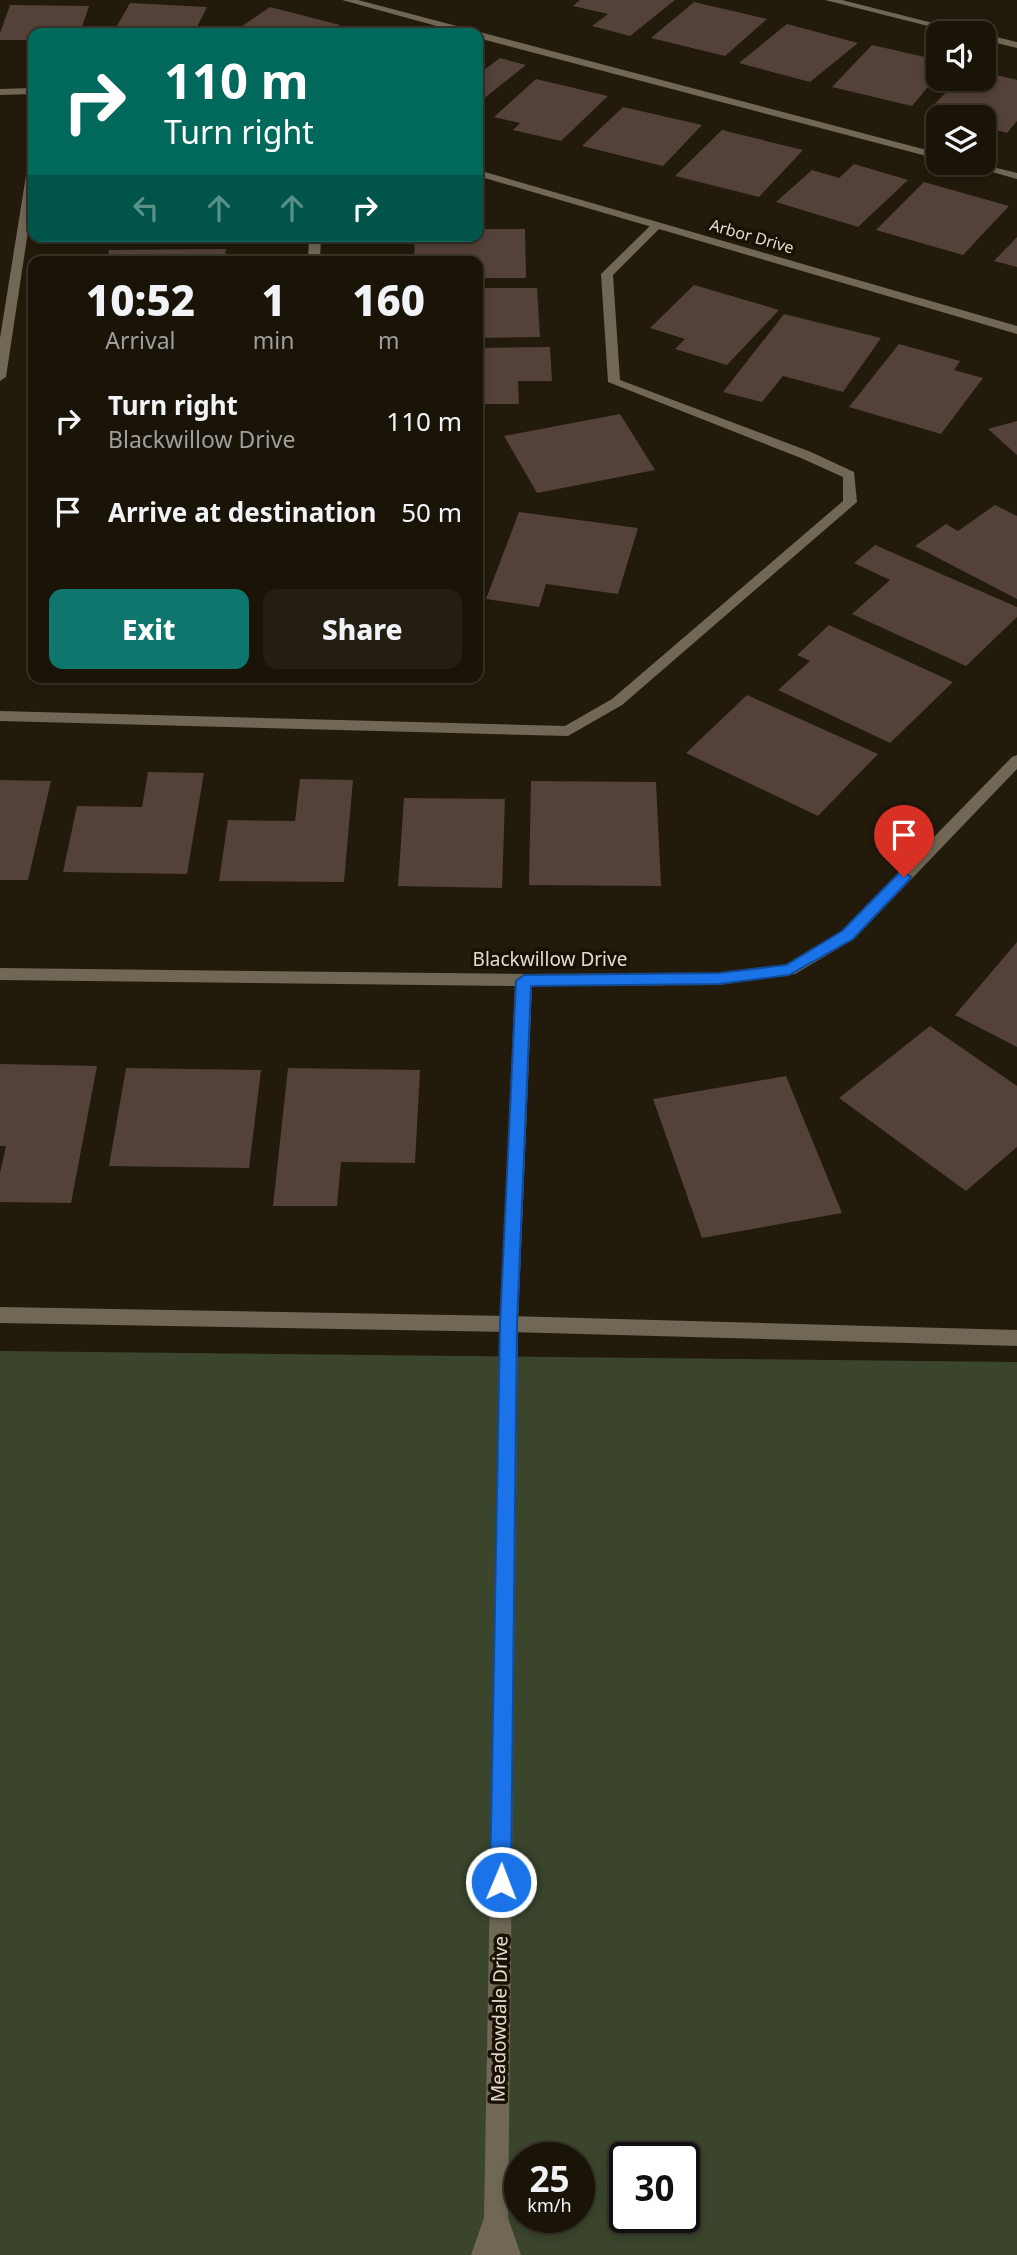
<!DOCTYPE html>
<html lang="en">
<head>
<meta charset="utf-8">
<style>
  :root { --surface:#1a1408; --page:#231d12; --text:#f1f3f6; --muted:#9f9e9c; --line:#383329; --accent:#0f766e }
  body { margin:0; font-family:"Noto Sans",sans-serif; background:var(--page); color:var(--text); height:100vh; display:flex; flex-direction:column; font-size:26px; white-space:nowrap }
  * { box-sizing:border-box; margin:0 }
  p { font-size:23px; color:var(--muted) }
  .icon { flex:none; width:38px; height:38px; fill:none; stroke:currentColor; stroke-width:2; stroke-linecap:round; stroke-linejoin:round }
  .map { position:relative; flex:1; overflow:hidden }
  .drawer { position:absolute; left:28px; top:256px; width:455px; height:427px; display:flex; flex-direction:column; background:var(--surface); border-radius:14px; box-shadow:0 4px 10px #0003,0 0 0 2px var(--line) }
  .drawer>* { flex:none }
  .banner { position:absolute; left:28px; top:28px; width:455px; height:214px; border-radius:14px; box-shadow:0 4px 10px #0003,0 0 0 2px var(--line); background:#00695c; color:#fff; overflow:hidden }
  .tools { position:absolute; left:926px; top:21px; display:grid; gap:14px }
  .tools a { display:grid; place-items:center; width:70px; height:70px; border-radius:14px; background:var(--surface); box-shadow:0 4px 10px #0003,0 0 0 2px var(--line); font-size:35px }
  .speed { position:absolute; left:504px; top:2142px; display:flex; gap:14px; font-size:35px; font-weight:700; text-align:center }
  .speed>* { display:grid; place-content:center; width:91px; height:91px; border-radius:50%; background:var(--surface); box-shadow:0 4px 10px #0003,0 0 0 2px var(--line); line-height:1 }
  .speed small { font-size:18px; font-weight:400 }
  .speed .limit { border:4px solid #111; border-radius:10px; background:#fff; color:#111 }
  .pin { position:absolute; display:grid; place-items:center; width:60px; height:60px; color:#fff; margin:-72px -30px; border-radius:50% 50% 50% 0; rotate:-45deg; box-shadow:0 0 7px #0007 }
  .pin .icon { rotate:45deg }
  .me { position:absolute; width:77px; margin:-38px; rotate:1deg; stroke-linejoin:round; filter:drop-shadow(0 0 5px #0008) }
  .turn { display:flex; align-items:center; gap:24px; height:147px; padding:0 21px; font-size:32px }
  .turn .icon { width:91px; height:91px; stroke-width:2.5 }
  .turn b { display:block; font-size:49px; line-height:60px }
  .lanes { display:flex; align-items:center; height:66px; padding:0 21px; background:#0003; justify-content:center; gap:35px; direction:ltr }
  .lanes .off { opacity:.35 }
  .eta { display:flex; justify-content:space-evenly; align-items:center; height:119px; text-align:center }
  .eta b { font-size:42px; font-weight:800; line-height:49px }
  .button { display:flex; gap:14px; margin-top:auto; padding:14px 21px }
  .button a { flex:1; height:80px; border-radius:14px; background:var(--accent); color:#fff; font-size:28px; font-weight:800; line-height:80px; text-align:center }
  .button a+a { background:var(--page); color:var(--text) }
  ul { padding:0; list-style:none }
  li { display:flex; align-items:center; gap:21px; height:91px; padding:0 21px }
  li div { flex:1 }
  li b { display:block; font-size:26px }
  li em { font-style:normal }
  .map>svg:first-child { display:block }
</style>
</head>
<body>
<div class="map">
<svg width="1017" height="2255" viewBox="0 0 1017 2255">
  <rect width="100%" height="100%" fill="#221a0b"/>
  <!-- green -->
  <path fill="#3a452c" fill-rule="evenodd" d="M0 1351 1017 1362V2255H0ZM520 2158H579V2217H520ZM625 2158H684V2217H625Z"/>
  <!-- building -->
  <path fill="#54413a" d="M580 0H675L630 36 592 26 608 14 573 6Z
    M694 2 767 19 725 56 651 38Z
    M130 3 207 7 194 33H113Z
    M10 5 89 6 80 33H33V40H0V33Z
    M270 7 340 25 328 33H232Z
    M787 24 858 43 810 82 739 63Z
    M872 45 938 60V75L912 106 832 87Z
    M500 58 526 65 478 103V68L484 70Z
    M984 72 1017 80V121L1007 133 984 127V117H945L926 113 959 79H984Z
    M536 79 608 96 561 141 513 130 520 123 494 117Z
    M623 107 702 125 663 166 582 146Z
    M722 130 803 150 759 197 675 176Z
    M854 164 908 180 858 227 776 202 812 170 839 178Z
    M924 182 1009 206 963 255 876 230Z
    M478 229H525L526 278H478V261H414L415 236H478Z
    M1017 237V267L994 261Z
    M226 249 224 261H107L109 250Z
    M694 285 779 310 727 365 675 349 685 339 650 328Z
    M478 288H537L540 337 478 338Z
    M784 314 881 338 843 392 783 376 762 402 723 392Z
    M899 344 960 361 954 370 983 378 941 434 849 407Z
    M550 347 552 381H518L519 404H478V348Z
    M620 414 655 470 537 493 504 436Z
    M1017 421V455L988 429Z
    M995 505 1017 516V599L915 546 946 524 958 531Z
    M519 512 638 528 618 594 546 584 539 607 486 599Z
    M875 545 1017 607V617L966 666 852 614 890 580 854 563Z
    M829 625 953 682 890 743 778 690 810 661 797 655Z
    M747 695 878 754 818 816 686 753Z
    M148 772 204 773 187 874 63 872 77 806 142 807Z
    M300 779 353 780 344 882 219 881 228 820 295 821Z
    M0 780 51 781 28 880H0Z
    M531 781 656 782 661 886 529 885Z
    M404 798 505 799 502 888 398 886Z
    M1017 942V1047L955 1015Z
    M930 1026 1017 1086V1147L966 1191 839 1098Z
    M0 1064 97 1066 71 1203 0 1202V1173L6 1146H0Z
    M126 1068 261 1070 249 1168 109 1166Z
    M288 1068 420 1070 415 1163 341 1162 337 1206H273Z
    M786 1076 842 1213 702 1238 653 1099Z"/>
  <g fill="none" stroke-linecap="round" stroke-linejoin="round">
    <!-- service -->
    <path fill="#706755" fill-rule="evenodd" d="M342 0H358L938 153V159L478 38V33H462Z
      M33 160V198L6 377 0 381V338L28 163Z
      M960 163H977L1017 173V179Z
      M653 223 663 225 613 275 620 380 811 452 854 472 857 502 622 705 568 736 0 721V711L565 726 612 699 843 501V477L801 458 608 382 601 274Z
      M0 1307 509 1316 1017 1330V1346L509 1332 0 1323Z"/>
    <!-- minor -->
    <path fill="#706755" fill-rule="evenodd" d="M825 0H842L972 33H956Z
      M984 34 1017 42V48L984 40Z
      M33 88V94L0 95V89Z
      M478 170 1017 326V334L478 176Z
      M309 236H321L320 261H308Z
      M1017 755V769L854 939 795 974 719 985 532 986 518 1324 508 2218 521 2255H471L484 2218 500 1324 515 986 0 980V968L524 974 719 973 785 965 842 931 1012 757Z"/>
  </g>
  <!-- route -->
  <path fill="#1a73e8" stroke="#114b97" stroke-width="2" d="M904 872 911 877 909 880 853 939 789 975 719 984 531 986 517 1324 511 1882 508 1890 501 1893 493 1890 490 1882 500 1324 516 981 524 975 719 973 786 965 842 931 899 873Z"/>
  <g text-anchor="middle" stroke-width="7" stroke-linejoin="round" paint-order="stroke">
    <!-- far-street labels -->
    <g font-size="16" fill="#e1dbd1" stroke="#191104">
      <text transform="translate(752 236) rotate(16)" y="6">Arbor Drive</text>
    </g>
    <!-- street labels -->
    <g font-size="19" fill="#e1dbd1" stroke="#191104">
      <text x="550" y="966">Blackwillow Drive</text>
      <text transform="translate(499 2019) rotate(-89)" y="7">Meadowdale Drive</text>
    </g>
  </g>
</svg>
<div class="tools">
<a><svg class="icon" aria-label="sound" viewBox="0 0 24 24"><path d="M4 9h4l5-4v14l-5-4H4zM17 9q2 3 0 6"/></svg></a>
<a><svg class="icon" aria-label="layers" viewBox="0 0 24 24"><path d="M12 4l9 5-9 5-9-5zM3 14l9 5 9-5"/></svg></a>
</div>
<div class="speed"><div>25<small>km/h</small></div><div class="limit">30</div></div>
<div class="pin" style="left:904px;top:877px;background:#d93025"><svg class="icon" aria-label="arrive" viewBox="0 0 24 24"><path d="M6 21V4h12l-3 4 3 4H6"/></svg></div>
<svg class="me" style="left:501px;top:1882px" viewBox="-20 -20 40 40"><circle r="17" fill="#1a73e8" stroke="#fff" stroke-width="3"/><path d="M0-11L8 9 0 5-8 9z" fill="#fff"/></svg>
<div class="banner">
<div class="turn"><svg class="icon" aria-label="right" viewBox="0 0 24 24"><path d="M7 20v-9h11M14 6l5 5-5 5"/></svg><div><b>110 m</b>Turn right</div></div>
<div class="lanes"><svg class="icon off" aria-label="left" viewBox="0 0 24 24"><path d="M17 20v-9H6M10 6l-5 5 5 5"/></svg><svg class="icon off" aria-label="ahead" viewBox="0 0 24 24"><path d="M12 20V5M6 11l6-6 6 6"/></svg><svg class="icon off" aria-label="ahead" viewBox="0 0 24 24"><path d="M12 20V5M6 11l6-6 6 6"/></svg><svg class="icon" aria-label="right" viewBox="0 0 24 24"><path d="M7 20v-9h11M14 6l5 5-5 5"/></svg></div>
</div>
<section class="drawer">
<div class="eta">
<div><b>10:52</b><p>Arrival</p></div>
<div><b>1</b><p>min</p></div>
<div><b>160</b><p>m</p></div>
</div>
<ul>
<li><svg class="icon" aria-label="right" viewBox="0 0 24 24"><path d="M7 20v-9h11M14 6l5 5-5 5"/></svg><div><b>Turn right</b><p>Blackwillow Drive</p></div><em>110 m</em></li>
<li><svg class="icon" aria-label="arrive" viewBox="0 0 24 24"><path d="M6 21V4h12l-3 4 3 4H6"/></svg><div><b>Arrive at destination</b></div><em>50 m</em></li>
</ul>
<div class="button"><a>Exit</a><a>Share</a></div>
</section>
</div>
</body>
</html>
